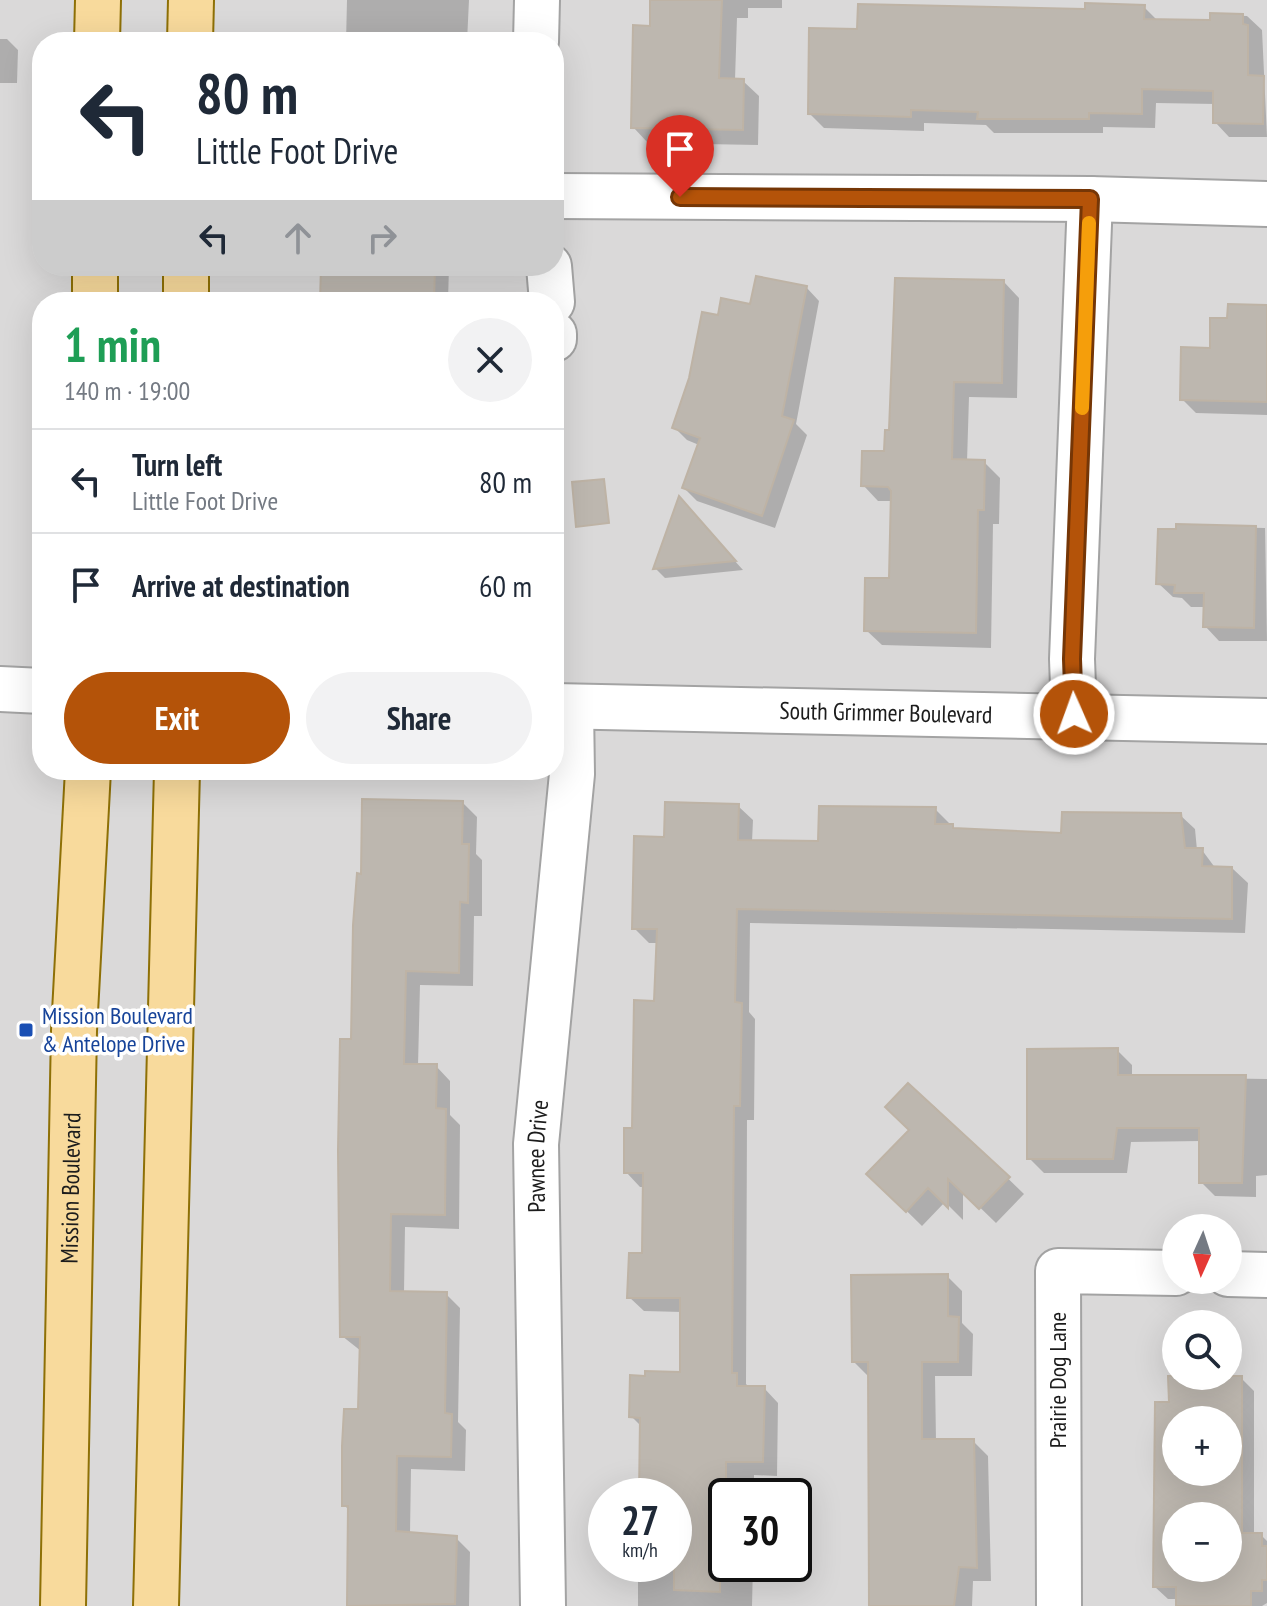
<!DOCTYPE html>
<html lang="en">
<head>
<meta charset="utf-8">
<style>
  :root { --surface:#fff; --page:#f2f2f3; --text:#1f2937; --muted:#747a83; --line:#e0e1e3; --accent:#b45309 }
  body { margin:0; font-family:"PT Sans Narrow",sans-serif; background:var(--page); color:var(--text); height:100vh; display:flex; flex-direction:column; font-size:30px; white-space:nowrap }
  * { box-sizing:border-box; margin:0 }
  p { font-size:26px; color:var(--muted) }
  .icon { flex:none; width:44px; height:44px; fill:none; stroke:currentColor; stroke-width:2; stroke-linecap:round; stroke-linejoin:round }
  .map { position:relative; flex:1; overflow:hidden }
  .details { position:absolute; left:32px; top:292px; width:532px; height:488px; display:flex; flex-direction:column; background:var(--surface); border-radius:32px; box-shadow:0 8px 32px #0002 }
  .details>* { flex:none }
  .banner { position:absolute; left:32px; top:32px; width:532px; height:244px; border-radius:32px; box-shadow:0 8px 32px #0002; background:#fff; color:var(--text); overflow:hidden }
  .needle { width:52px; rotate:183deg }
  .controls { position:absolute; left:1162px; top:1214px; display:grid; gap:16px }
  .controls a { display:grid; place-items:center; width:80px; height:80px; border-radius:50%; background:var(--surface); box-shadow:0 8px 32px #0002; font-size:40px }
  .speed { position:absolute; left:588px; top:1478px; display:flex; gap:16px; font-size:40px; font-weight:700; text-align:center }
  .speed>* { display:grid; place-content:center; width:104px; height:104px; border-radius:50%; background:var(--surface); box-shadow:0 8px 32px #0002; line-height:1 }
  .speed small { font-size:20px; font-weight:400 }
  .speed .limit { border:4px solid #111; border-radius:12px; background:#fff; color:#111 }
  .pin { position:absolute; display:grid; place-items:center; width:68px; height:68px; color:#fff; margin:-82px -34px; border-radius:50% 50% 50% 0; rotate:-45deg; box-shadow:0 0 8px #0007 }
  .pin .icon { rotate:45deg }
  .me { position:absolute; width:88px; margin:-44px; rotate:358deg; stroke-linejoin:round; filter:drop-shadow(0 0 6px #0008) }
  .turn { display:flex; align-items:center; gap:28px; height:168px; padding:0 32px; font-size:36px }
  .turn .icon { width:104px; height:104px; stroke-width:2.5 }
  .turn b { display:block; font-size:56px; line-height:68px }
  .lanes { display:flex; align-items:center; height:76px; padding:0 32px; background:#0003; justify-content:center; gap:40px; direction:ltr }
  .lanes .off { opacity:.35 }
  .round { display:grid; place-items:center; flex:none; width:84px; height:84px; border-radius:42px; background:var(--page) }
  .head { display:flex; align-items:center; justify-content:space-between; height:136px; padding:0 32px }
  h1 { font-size:48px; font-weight:700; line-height:60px; color:#1e9e55 }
  .cta { display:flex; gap:16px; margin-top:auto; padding:16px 32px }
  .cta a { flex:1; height:92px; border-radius:48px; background:var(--accent); color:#fff; font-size:32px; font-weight:700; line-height:92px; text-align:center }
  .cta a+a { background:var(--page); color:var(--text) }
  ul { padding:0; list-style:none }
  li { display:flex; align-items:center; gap:24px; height:104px; padding:0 32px; border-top:2px solid var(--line) }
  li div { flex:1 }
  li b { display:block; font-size:30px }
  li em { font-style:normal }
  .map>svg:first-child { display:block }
</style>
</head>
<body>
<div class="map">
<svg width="1267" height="1606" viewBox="0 0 1267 1606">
  <rect width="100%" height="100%" fill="#edebe2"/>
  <!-- residential -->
  <path fill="#dad9d9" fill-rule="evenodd" d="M0 0H1267V1606H0ZM42 42H554V266H42ZM42 302H554V770H42ZM1176 1228H1228V1280H1176ZM1176 1324H1228V1376H1176ZM1176 1420H1228V1472H1176ZM606 1496H674V1564H606ZM726 1496H794V1564H726ZM1176 1516H1228V1568H1176Z"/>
  <!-- shadow -->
  <path fill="#0003" fill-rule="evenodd" d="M347 0H469L467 42H346Z
    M653 0H782V8H748V18H737L735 80 743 81 759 96 758 145 648 143 633 127 652 28Z
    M1144 7 1158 21 1212 22V15L1247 16 1262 30 1267 137H1229L1215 122V104L1156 103 1155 128 1103 127V133H994L986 125 924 123V131L824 128 810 114 859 32Z
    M0 39H7L18 50 17 83H0Z
    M323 266H449L448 302H322Z
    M1004 282 1019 298 1017 398 969 397 967 462H984L1000 478 999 524H993L991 648 882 645 866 630 891 580 893 501H878L863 485 886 454 891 432Z
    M806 287 819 301 796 424 807 435 775 528 697 501 684 488 699 445 687 440 674 427 720 317Z
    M1267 306V415L1196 413 1182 399 1229 320Z
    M554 489 560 496 554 535Z
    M688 509 743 570 665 578 655 568Z
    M1265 525 1267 641H1219L1205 626 1206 607H1191L1182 598 1173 597 1158 583 1178 526 1265 528Z
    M462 802 477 817 476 854 482 860V916H474L473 986 420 985 418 1066H436L450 1081V1115L460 1125 459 1229 405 1227 404 1293 446 1294 460 1308 458 1422 466 1430 465 1471 411 1469 410 1534 456 1538 470 1552 469 1606H349L350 1511 344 1505 360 1411 361 1351 342 1336 363 876Z
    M738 806 753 820 752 842 820 843 935 809 956 830 1063 835 1180 815 1195 829 1197 850H1202L1216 869H1233L1248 883 1245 933 750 923 749 1012 755 1019 754 1120H747L746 1384 750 1388H764L778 1403 777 1476 754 1475V1496H726V1564H753L752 1606H638V1564H674V1496H638L641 1495 642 1427 631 1416 682 1374V1312L644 1311 629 1297 644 1255 645 1187H640L626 1172 656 1003 659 943H649L634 928 666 839Z
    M1117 1050 1132 1065V1077L1267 1079V1175L1256 1176V1197L1215 1196 1201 1182V1141L1131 1142 1127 1173H1044L1029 1158Z
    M934 1106 1024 1194 996 1223 963 1191V1220L945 1202 922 1226 869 1174Z
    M947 1276 962 1291V1323L973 1334 972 1376H935L936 1441H973L988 1456 991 1581H973L972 1606H871L868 1376 854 1362Z
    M1241 1378 1254 1391V1535H1261L1267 1541V1603L1262 1606H1178V1599H1168L1155 1587 1171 1404ZM1176 1420H1228V1472H1176ZM1176 1516H1228V1568H1176Z"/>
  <!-- building -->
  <path fill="#bdb7af" stroke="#beb3a5" stroke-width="2" fill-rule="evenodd" d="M650 0H722L719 78 744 79 743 130 631 128 633 25 650 26Z
    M1085 3 1145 5 1144 19 1210 20V13L1243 14V24L1248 25V75L1264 76 1263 124 1213 123V91L1142 89V114L1089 113V119H977L978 112 911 110V117L808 114 809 28 857 29 858 4 1085 9Z
    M321 266H435L434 302H320Z
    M756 276 807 286 782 416 794 420 762 516 682 488 700 438 672 428 689 378 702 312 718 315 721 298 750 304Z
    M895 278 1004 280 1002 383 954 382 952 459 985 460 984 510H978L976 633 864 631 865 578H889L891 491 888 487 861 486 862 451H884L885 430H889Z
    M1228 304 1267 305V402L1180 400 1181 347 1210 348V318H1227Z
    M604 479 609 523 576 527 572 482Z
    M679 496 736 561 653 569Z
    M1176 524 1256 526 1254 628 1203 627 1204 593H1174L1175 585 1156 584 1158 529H1176Z
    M362 799 463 801 462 844H469L468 903 460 902 459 973 406 971 404 1064H437L436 1108 446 1109 445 1215 391 1214 390 1291 447 1292 445 1413 452 1414 451 1457 397 1456 396 1531 457 1536 455 1604 347 1606 348 1506H342V1446L344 1409H358L360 1337H340L338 1151 340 1039H351L353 925 357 873 361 874Z
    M665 802 739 804 738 840 818 841 819 806 936 807 935 824H953V828L1061 833 1062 812 1181 813 1185 848H1203L1202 866 1232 867V919L737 909 735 1002 742 1003 740 1106H734L732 1373H737V1386H765L763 1462H726V1563H720V1592L674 1590V1496H639L640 1418 629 1417 630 1375 645 1376V1371L680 1372V1298H627L629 1253H642L643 1173H624V1128H632L634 1000 654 1001 657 929H632L634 836 664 837Z
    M1118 1048V1075H1246L1242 1183H1199V1128H1117L1113 1159H1027V1049Z
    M908 1083 1010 1177 979 1209 948 1179V1208L928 1188 906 1212 866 1174 909 1130 885 1107Z
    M948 1274V1316L959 1317 958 1362H922V1439H974L977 1568 959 1567 954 1606H869L868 1362H852L851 1275Z
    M1168 1376H1242V1533H1262V1546H1267V1580H1262V1591H1251V1606H1176V1587H1153L1155 1402H1169ZM1176 1420H1228V1472H1176ZM1176 1516H1228V1568H1176Z"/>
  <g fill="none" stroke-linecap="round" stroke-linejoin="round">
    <!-- minor casing -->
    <g stroke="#a3a3a3" stroke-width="48">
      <g id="minor">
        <path d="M536 42 537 0"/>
        <path d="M554 196 1090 199 1267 204"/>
        <path d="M549 266 552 302"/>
        <path d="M554 334V339"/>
        <path d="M0 689 42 691"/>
        <path id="s1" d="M554 706 1267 721"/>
        <path d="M1074 714 1072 659 1090 199"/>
        <path d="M1228 1274 1267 1275"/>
        <path id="s2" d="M543 1606 536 1144 572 774 571 707"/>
        <path d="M1059 1606 1058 1271 1176 1273"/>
      </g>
    </g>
    <!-- major casing -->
    <g stroke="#8e7006" stroke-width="48">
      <g id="major">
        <path d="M97 42 98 0"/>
        <path d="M190 42 191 0"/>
        <path d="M95 302V266"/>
        <path d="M186 302V266"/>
        <path id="s3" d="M63 1606 74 1031 88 770"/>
        <path d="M156 1606 177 770"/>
      </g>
    </g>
    <!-- minor -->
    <use href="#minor" stroke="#fff" stroke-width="44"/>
    <!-- major -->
    <use href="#major" stroke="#f8da9c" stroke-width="44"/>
  </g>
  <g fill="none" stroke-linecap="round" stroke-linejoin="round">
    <!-- route casing -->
    <g stroke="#753606" stroke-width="20">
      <path id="route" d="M680 197 1090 199 1072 659 1074 714"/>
    </g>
    <!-- route -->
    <use href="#route" stroke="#b45309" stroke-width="14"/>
    <!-- slow -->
    <path stroke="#f59e0b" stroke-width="14" d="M1082 408 1089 223"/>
  </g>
  <!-- markers -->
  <rect fill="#1a4fb4" stroke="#fff" stroke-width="3" x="18" y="1022" width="16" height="16" rx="4"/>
  <g text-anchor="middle" stroke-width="7" stroke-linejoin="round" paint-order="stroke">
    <!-- street labels -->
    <g font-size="24" fill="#1c1c1c" stroke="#fff">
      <text dy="8" stroke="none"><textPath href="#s1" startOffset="332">South Grimmer Boulevard</textPath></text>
      <text dy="8" stroke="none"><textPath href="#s2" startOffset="450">Pawnee Drive</textPath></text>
      <text dy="8" stroke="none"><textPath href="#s3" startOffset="418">Mission Boulevard</textPath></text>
      <text transform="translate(1058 1380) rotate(-90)" y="8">Prairie Dog Lane</text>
    </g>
    <!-- transit labels -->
    <g font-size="24" fill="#164399" stroke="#fff" text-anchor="start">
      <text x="42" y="1024">Mission Boulevard<tspan x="42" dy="28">&amp; Antelope Drive</tspan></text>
    </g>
  </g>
</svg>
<div class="controls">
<a><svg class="needle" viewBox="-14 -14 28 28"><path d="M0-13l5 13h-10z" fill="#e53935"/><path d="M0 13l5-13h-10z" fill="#747a83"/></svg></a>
<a><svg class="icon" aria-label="search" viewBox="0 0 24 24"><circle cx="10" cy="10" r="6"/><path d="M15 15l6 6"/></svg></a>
<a>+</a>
<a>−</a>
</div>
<div class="speed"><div>27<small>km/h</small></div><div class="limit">30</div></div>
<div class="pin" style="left:680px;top:197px;background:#d93025"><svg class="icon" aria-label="arrive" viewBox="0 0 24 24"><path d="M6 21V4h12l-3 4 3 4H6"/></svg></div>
<svg class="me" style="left:1074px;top:714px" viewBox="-20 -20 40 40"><circle r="17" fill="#b45309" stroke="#fff" stroke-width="3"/><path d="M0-11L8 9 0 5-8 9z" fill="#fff"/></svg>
<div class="banner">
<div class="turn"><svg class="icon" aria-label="left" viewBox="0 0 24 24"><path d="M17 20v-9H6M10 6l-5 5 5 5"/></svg><div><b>80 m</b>Little Foot Drive</div></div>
<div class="lanes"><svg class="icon" aria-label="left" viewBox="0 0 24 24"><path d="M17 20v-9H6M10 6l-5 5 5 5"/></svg><svg class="icon off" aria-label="ahead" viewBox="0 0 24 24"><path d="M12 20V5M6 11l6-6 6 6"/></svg><svg class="icon off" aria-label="right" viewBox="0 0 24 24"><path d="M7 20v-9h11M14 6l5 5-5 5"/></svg></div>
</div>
<section class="details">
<div class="head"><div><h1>1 min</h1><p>140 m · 19:00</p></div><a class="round"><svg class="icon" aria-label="close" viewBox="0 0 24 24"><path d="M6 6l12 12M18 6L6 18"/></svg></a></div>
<ul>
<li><svg class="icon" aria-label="left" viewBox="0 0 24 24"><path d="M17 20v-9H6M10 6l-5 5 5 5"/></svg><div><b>Turn left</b><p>Little Foot Drive</p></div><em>80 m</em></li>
<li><svg class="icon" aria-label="arrive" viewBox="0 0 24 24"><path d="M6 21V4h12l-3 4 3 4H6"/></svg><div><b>Arrive at destination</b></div><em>60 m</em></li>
</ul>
<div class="cta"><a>Exit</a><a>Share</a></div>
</section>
</div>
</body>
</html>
